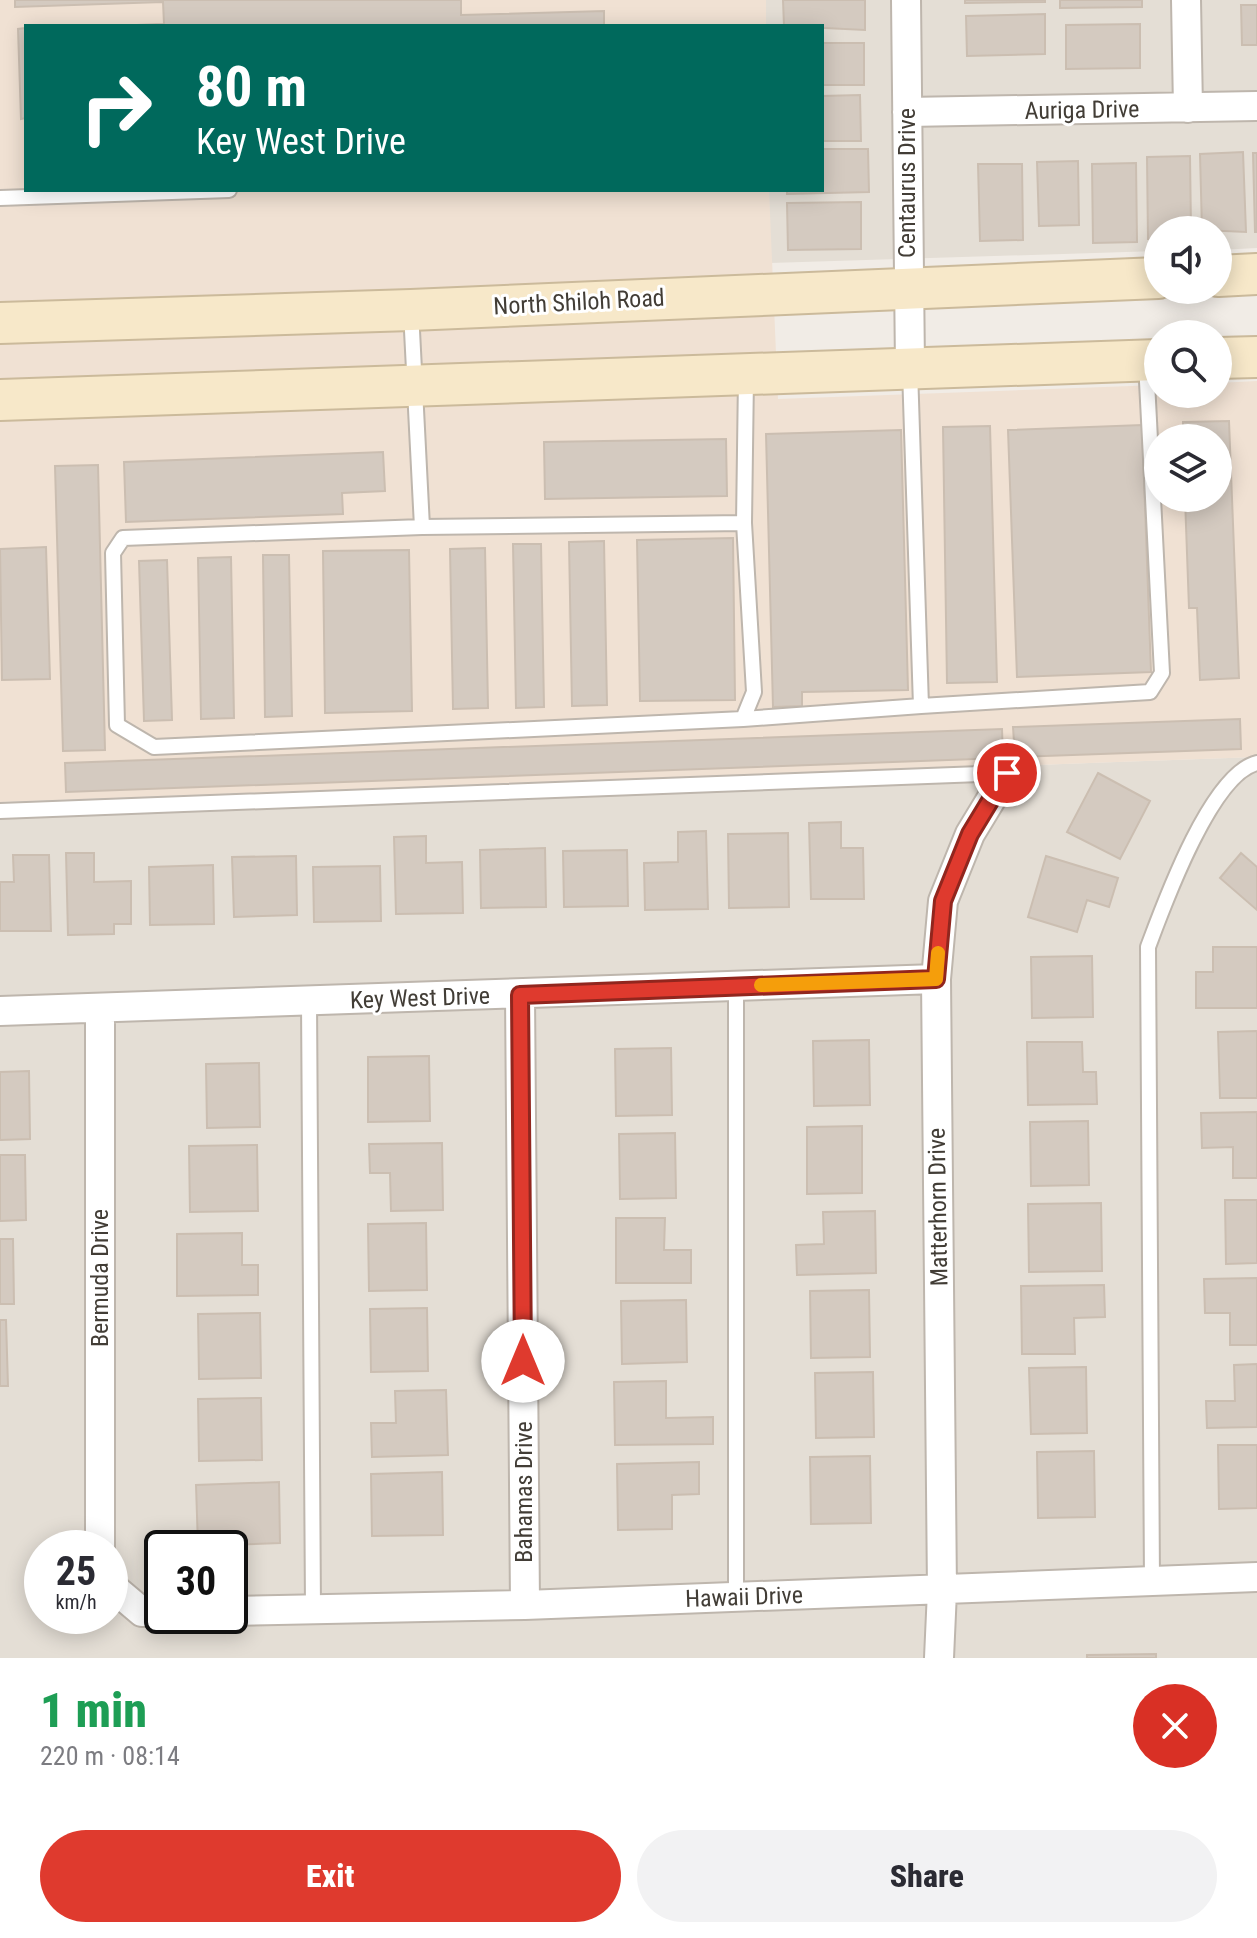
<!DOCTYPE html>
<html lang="en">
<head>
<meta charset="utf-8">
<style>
  :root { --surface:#fff; --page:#f2f2f3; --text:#2b2b33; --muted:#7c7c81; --accent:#df3a2e }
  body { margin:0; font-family:"Roboto Condensed",sans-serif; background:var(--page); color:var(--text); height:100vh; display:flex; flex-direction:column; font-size:30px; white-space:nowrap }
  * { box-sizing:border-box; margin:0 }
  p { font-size:26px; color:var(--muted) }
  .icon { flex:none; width:44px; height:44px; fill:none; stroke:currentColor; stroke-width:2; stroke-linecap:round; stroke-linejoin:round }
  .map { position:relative; height:1658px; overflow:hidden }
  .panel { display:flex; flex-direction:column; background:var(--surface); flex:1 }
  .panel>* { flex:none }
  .top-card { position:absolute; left:24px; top:24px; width:800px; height:168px; border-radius:0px; box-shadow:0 4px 20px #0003; background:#00695c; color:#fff; overflow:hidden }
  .controls { position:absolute; left:1144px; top:216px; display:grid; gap:16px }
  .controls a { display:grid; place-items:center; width:88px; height:88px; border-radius:50%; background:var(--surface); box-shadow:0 4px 20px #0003; font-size:40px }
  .speed { position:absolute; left:24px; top:1530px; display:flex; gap:16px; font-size:40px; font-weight:700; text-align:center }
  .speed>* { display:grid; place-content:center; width:104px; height:104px; border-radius:50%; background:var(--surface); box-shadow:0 4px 20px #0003; line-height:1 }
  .speed small { font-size:20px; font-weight:400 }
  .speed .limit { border:4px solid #111; border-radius:12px; background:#fff; color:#111 }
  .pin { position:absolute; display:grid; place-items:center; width:68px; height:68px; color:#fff; margin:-34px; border:4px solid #fff; border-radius:50%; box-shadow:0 2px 8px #0007 }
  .me { position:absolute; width:88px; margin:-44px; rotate:0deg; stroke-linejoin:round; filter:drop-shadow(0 0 6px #0008) }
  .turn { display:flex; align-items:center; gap:28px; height:168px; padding:0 40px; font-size:36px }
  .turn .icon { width:104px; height:104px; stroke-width:2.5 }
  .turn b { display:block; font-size:56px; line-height:68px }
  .round { display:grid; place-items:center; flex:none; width:84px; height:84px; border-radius:42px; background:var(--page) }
  .headline { display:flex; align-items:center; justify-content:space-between; height:136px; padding:0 40px }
  h1 { font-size:48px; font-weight:800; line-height:60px; color:#1e9e55 }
  .primary-button { display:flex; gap:16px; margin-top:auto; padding:16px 40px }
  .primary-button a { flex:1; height:92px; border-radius:48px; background:var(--accent); color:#fff; font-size:32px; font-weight:800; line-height:92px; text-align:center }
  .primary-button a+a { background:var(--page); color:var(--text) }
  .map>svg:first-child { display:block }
</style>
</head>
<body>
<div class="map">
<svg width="1257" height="1658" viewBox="0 0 1257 1658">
  <rect width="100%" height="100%" fill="#f1ece6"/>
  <!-- residential -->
  <path fill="#e4ded5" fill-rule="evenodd" d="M766 0H1257V248L1218 250V230H1158V251L770 263 769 190H822V26H766Z
    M1257 757V1658H0V802ZM42 1548H110V1616H42ZM162 1548H230V1616H162Z"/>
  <!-- commercial -->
  <path fill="#f0e1d3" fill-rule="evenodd" d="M0 0H766V26H26V190H769L778 399 1158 385V394H1218V383L1257 381V757L0 802ZM1158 438H1218V498H1158Z"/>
  <!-- building -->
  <path fill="#d4cac0" stroke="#cbbeb1" stroke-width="2" d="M15 0H461V15L604 11V26H109L164 24 163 2 15 7Z
    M783 0H865V30L784 26Z
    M965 0H1045V2L965 3Z
    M1060 0H1142V7L1060 8Z
    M1241 5H1257V45H1242Z
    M1045 14V54L967 56 966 16Z
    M1140 24V68L1066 69V25Z
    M26 28V118L21 119 18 29Z
    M822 43H864V85H822Z
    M860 95 861 141H822V96Z
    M822 149H868L869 192 787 194V190H822Z
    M1243 152 1246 232 1202 230 1200 154Z
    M1253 153H1257V232H1255Z
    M1190 156 1191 230H1158V239H1148L1147 157Z
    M1078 161 1079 225 1039 226 1037 162Z
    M1136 163 1137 242 1093 243 1092 164Z
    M978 164H1022L1023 240 980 241Z
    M861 202V249L788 250 787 203Z
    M1229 421 1239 678 1200 680 1197 608H1189L1185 498H1218V438H1183V422Z
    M1142 425 1151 672 1017 677 1008 430Z
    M990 426 997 682 947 683 943 427Z
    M901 430 908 690 802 692V706L773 707 766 434Z
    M726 439 727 496 545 499 544 442Z
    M383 452 385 491 342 493 343 514 126 522 124 462Z
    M98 465 105 750 63 751 55 466Z
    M733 538 735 700 640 701 637 540Z
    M604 541 607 705 572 706 569 542Z
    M513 544H541L544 707 516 708Z
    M46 547 50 679 2 680 0 549Z
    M485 548 488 708 453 709 450 549Z
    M409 550 412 711 325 713 323 551Z
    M263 555H289L292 716 265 717Z
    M231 557 234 718 201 719 198 558Z
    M167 560 172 720 144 721 139 561Z
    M1240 719 1241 749 1015 757 1013 727Z
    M1002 729 1003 758 66 792 65 763Z
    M1098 773 1150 801 1120 859 1067 832Z
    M841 822V848H863L864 899H811L809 823Z
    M706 831 708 909 645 910 644 863 678 862V832Z
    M788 833 789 907 729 908 728 834Z
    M426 836V863L462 862 463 913 396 914 394 837Z
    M545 848 546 907 481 908 480 850Z
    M627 850 628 906 564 907 563 851Z
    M66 853H94V882L131 881V924H114V934L68 935Z
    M1241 853 1257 867V910L1220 878Z
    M13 855H49L51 931H0V882H14Z
    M296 856 297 915 234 917 232 857Z
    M1046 856 1118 878 1109 907 1087 900 1077 932 1028 917Z
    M213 865 214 924 150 925 149 867Z
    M380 866 381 921 314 922 313 867Z
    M1213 947H1257V1008H1196V972H1213Z
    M1092 956 1093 1017 1032 1018 1031 957Z
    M1257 1031V1098H1220L1218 1032Z
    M869 1040 870 1105 814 1106 813 1041Z
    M1027 1042H1082L1083 1072H1096L1097 1104 1028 1105Z
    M671 1048 672 1115 616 1116 615 1049Z
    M429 1056 430 1121 368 1122V1057Z
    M259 1063 260 1127 207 1128 206 1064Z
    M29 1071 30 1139 0 1140V1072Z
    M1257 1112V1178H1233V1147L1202 1148 1201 1113Z
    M1088 1121 1089 1185 1031 1186 1030 1122Z
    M862 1126V1193L807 1194V1127Z
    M675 1133 676 1198 620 1199 619 1134Z
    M442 1143 443 1210 391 1211 390 1173H370L369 1144Z
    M257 1145 258 1211 190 1212 189 1146Z
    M0 1155H25L26 1220 0 1221Z
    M1225 1200H1257V1263L1226 1264Z
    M1101 1203 1102 1271 1029 1272 1028 1204Z
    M875 1211 876 1273 797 1275 796 1245 824 1244 823 1212Z
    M616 1218H665L664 1250H691V1283H616Z
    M426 1223 427 1290 369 1291 368 1224Z
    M242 1233V1265H258V1295L177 1296V1234Z
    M0 1239H13L14 1304H0Z
    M1257 1278V1345H1230V1313H1205L1204 1279Z
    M1104 1285 1105 1317 1074 1318 1075 1354H1022L1021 1286Z
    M869 1290 870 1357 811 1358 810 1291Z
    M686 1300 687 1362 622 1364 621 1301Z
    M427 1308 428 1371 371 1372 370 1309Z
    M260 1313 261 1378 199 1379 198 1314Z
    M0 1320H6L8 1386H0Z
    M1257 1364V1427L1207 1428 1206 1401H1235L1234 1365Z
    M1086 1367 1087 1433 1031 1434 1029 1368Z
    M873 1372 874 1437 816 1438 815 1373Z
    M666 1381V1418L713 1417V1444L615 1445 614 1382Z
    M446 1390 448 1455 372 1457 371 1423H396L395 1391Z
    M261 1398 262 1460 199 1461 198 1399Z
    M1218 1445H1257V1508L1219 1509Z
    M1094 1451 1095 1517 1038 1518 1037 1452Z
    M870 1456 871 1523 811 1524 810 1457Z
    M699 1462V1494L672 1495V1529L618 1530 617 1464Z
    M442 1472 443 1535 372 1536 371 1474Z
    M279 1482 280 1543 198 1546 196 1485Z
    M1156 1654V1658H1087V1655Z"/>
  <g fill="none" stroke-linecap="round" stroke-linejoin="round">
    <!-- lane casing -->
    <g stroke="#beb6ad" stroke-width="18">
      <path id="lane" d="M0 198 229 190
        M411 311 422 527
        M744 523 754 692 743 719 154 747 117 725 113 553 123 538 422 527 744 523 746 377
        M921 706 1150 692 1162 673 1146 362
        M743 719 921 706 910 370
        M0 811 1007 773
        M309 1001 313 1609
        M1152 1582 1148 947C1164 904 1211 774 1257 763
        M736 1598V986"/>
    </g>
    <!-- street casing -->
    <g stroke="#beb6ad" stroke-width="32">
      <path id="street" d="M906 0 910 366
        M1186 0 1188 108
        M907 112 1257 106
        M520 995 525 1605
        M100 1008V1548
        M0 1011 936 979
        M110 1585 142 1612H162
        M230 1611 525 1605 1257 1577
        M939 1658 942 1591 936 979 943 901 970 834 1007 773"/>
    </g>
    <!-- secondary casing -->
    <g stroke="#cbba9b" stroke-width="44">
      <path id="secondary" d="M1218 276 1257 274
        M0 323 411 310 1158 278
        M1218 358 1257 357
        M0 400 1158 360"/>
    </g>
    <!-- lane -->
    <use href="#lane" stroke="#fff" stroke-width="14"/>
    <!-- street -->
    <use href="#street" stroke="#fff" stroke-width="28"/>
    <!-- secondary -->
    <use href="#secondary" stroke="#f7e8c9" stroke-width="40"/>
  </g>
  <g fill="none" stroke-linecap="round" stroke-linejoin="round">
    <!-- route casing -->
    <g stroke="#91261e" stroke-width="20">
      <path id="route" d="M523 1361 520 995 936 979 943 901 970 834 1007 773"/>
    </g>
    <!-- route -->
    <use href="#route" stroke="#df3a2e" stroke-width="14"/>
    <!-- slow -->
    <path stroke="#f59e0b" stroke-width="14" d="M761 985 936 979 938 953"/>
  </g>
  <g text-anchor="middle" stroke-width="6" stroke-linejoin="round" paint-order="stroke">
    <!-- street labels -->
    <g font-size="24" fill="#423d36" stroke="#fff">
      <text transform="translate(1082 110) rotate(-1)" y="8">Auriga Drive</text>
      <text transform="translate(907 183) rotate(-90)" y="8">Centaurus Drive</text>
      <text transform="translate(579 302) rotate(-3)" y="8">North Shiloh Road</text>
      <text transform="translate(420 998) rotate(-2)" y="8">Key West Drive</text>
      <text transform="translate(938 1207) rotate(-91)" y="8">Matterhorn Drive</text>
      <text transform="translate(100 1278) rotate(-90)" y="8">Bermuda Drive</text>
      <text transform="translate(524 1492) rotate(-90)" y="8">Bahamas Drive</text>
      <text transform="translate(744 1597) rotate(-2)" y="8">Hawaii Drive</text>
    </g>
  </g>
</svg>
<div class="controls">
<a><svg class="icon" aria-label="sound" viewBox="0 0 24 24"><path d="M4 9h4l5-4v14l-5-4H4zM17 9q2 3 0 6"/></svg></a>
<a><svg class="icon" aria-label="search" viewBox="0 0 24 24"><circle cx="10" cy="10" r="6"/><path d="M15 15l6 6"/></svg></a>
<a><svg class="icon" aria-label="layers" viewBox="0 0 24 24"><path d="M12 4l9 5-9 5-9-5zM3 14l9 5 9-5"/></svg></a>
</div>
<div class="speed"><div>25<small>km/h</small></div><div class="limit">30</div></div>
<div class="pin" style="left:1007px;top:773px;background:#d93025"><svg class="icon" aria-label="arrive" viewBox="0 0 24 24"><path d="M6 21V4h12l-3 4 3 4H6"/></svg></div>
<svg class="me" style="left:523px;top:1361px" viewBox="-20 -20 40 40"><circle r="19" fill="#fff"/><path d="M0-13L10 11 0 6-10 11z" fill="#df3a2e"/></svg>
<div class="top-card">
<div class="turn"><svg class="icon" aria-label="right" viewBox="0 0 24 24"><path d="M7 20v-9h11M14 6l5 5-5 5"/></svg><div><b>80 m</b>Key West Drive</div></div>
</div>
</div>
<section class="panel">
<div class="headline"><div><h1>1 min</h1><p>220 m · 08:14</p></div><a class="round" style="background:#d93025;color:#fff"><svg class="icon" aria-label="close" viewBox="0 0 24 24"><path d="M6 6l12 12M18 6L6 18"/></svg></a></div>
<div class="primary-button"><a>Exit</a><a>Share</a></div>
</section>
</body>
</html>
